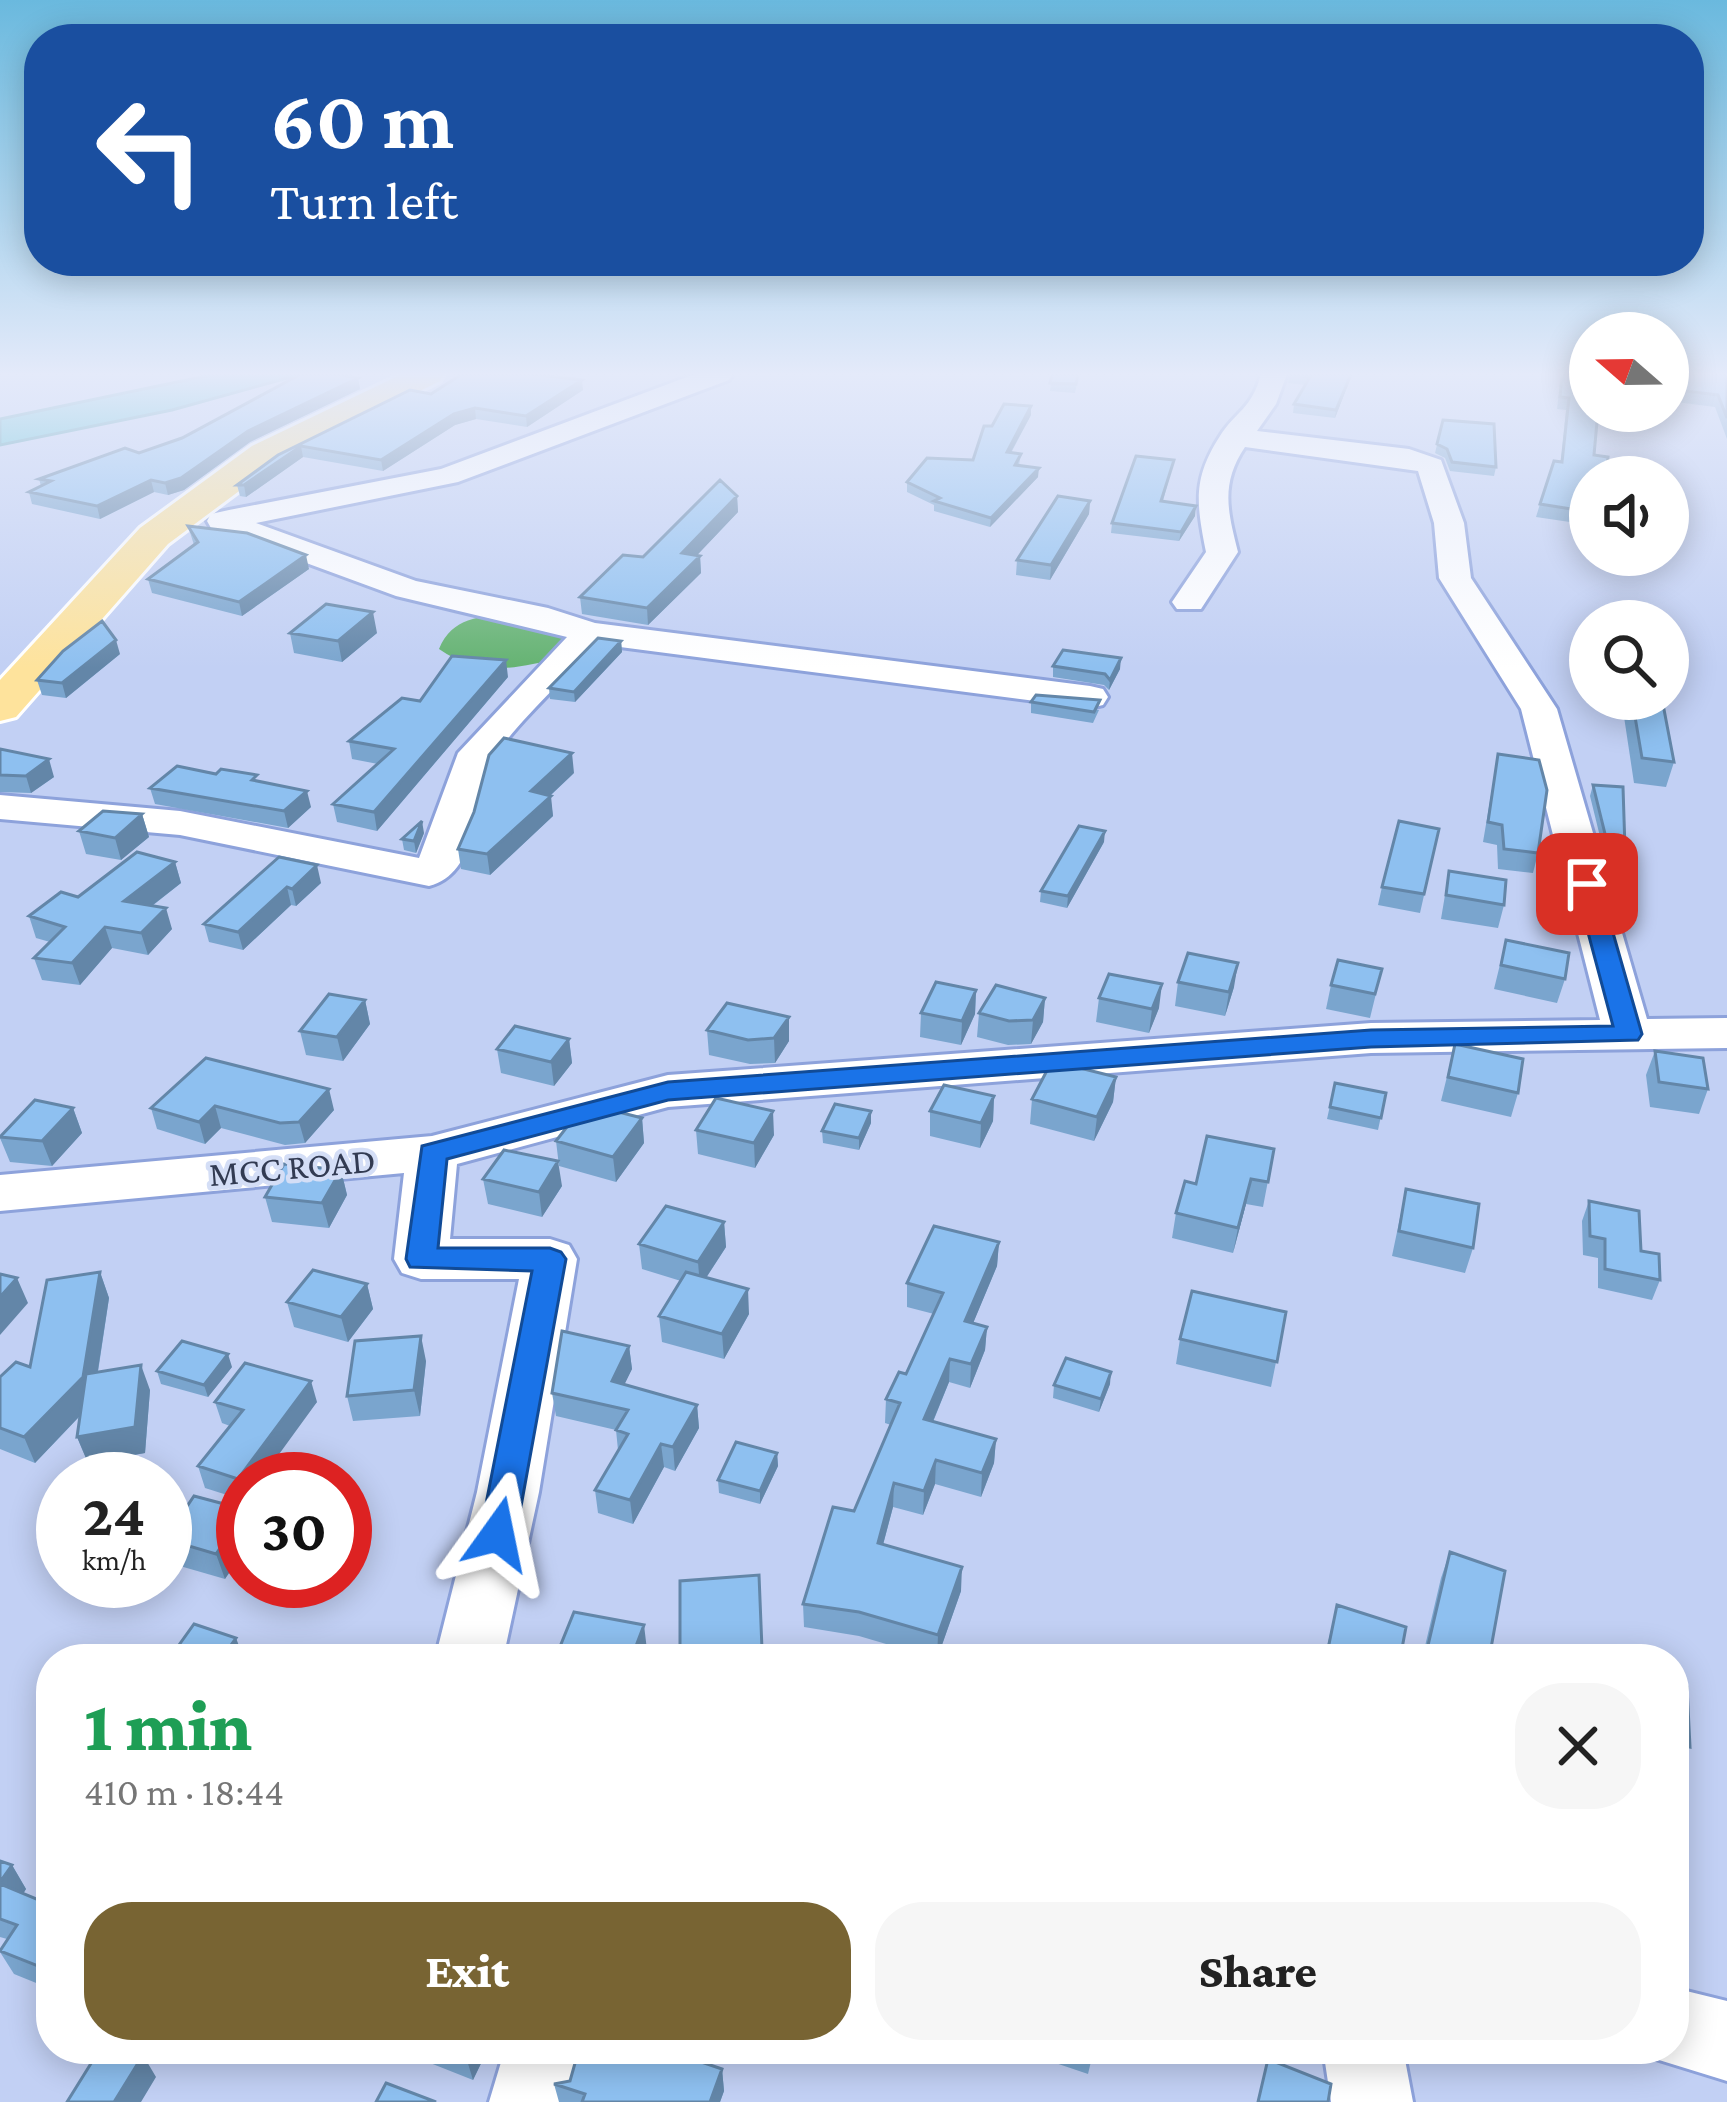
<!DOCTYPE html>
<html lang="en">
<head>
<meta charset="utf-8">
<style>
  :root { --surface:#fff; --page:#f6f6f6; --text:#222; --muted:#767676; --accent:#786433 }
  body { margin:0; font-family:"Crimson Pro",serif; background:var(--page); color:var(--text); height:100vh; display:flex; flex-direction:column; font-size:45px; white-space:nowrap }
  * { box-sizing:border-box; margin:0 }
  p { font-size:39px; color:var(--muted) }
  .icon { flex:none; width:66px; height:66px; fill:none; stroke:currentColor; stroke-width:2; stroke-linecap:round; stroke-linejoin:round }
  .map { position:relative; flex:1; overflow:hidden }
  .side { position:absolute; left:36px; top:1644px; width:1653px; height:420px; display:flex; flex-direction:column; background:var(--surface); border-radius:48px; box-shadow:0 6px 30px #0003 }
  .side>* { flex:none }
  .hud { position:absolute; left:24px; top:24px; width:1680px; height:252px; border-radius:48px; box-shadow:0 6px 30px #0003; background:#1a4fa0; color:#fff; overflow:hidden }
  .needle { width:78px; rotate:290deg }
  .buttons { position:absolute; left:1569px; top:312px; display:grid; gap:24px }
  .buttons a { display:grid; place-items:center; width:120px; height:120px; border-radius:50%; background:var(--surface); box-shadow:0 6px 30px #0003; font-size:60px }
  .speed { position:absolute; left:36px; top:1452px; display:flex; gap:24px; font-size:60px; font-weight:700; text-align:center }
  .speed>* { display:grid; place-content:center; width:156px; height:156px; border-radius:50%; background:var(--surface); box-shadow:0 6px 30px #0003; line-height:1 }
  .speed small { font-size:30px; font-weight:400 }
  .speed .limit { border:18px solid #d22; background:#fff; color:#111 }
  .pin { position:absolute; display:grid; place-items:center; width:102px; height:102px; color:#fff; margin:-51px; border-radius:24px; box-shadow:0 6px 18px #0006 }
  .me { position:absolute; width:132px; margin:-66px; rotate:12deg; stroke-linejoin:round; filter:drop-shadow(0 0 9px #0008) }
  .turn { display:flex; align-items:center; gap:42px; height:252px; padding:0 48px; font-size:54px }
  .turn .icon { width:156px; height:156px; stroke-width:2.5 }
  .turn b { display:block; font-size:84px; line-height:102px }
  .round { display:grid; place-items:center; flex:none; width:126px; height:126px; border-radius:48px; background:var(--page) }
  .headline { display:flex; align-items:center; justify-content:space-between; height:204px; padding:0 48px }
  h1 { font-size:72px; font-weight:800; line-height:90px; color:#1e9e55 }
  .cta { display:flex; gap:24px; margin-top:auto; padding:24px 48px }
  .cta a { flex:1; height:138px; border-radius:48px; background:var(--accent); color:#fff; font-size:48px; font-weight:800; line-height:138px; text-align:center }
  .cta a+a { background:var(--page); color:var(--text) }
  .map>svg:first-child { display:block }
</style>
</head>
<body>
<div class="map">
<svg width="1727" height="2102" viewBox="0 0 1727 2102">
  <rect width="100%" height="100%" fill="#c2d0f4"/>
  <!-- green -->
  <path fill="#65b372" d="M513 613 573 639 560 658C514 669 480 677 439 649 453 616 481 617 513 613Z"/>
  <!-- water -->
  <path fill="#4ec0d0" stroke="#4698aa" stroke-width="3" d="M215 374H302L172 410 0 445V419Z"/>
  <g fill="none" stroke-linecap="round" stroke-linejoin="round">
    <!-- minor casing -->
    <g stroke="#8da2db" stroke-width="6">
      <path id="minor" d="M695 374H733L729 380 458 482 256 523 416 581 548 608 595 623 1090 686 1103 689 1108 697 1103 705 1090 708 597 644C572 672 511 728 495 757 473 796 481 873 429 886L180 835 0 819V795L180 811 419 858 458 753 567 637 396 596 211 528 207 521 211 514 229 510 441 469Z
        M1261 374H1287L1276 404 1257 431 1409 449 1441 460 1464 523 1471 578 1557 709 1647 1019 1727 1018V1048L1371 1053 668 1107 457 1164 450 1239H550L569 1245 577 1259 539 1492 503 1659H435L477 1492 519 1279H421L402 1273 394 1259 404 1173 0 1211V1175L432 1136 668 1075 1371 1023 1600 1020 1521 709 1439 578 1434 523 1418 471 1245 447C1220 484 1228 512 1238 552L1201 609H1177L1172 602 1206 552C1196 502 1193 478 1220 436 1235 412 1252 409 1261 374Z
        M1674 1988 1727 2001V2081L1646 2056 1643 2049H1674Z
        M505 2049H585L571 2102H489Z
        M1323 2049H1403L1413 2102H1331Z"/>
    </g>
    <!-- major casing -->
    <g stroke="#fff" stroke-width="6">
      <path id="major" d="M402 374H444L440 381 278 462 168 544 16 717 0 721V680L140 528 252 446Z"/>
    </g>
    <!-- minor -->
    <use href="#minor" fill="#fff" fill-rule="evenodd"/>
    <!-- major -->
    <use href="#major" fill="#fee39c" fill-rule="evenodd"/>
  </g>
  <!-- wall -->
  <path fill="#7aa5ce" d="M1052 374H1079L1075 393 1050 391Z
    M1290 374H1352L1335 418 1293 413 1294 404 1305 385 1288 383Z
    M1561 374H1590V525L1536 517 1540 504 1561 461 1566 410 1557 409Z
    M1668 374H1727V439L1715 407 1668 401Z
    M544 376 583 390 527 427 476 419 455 425 383 471 303 457 246 497 240 496 237 485 278 455 431 394Z
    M358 378 360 389 250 442 184 490 168 495 154 492 100 519 32 504 29 492 41 486 39 479 139 453Z
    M1031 406V415L1011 453 1021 454 1019 465 1038 477 990 527 934 511V505L907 492V482L973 460 992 426Z
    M1443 420 1496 467 1494 476 1450 471 1445 458 1435 453Z
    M1174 460 1163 501 1195 516 1179 541 1111 533 1112 523Z
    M737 496 738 512 697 555 700 556 701 573 648 625 582 614 580 597Z
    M1090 501 1089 514 1050 580 1016 575 1017 560Z
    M188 526 309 569 242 616 152 593 148 579 194 545Z
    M290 633H377L342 662 294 653Z
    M621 641 622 652 575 702 550 699 549 688Z
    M120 654 66 698 42 695 37 680Z
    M1053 666 1120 669 1109 690 1104 685 1053 677Z
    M508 677 377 831 337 822 333 804 378 764 352 759 349 741 420 701Z
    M1626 699H1662L1674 762 1666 787 1634 783 1623 710Z
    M1031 702 1099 710 1093 723 1031 713Z
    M0 749 54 777 31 793 0 792Z
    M1498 754 1538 853 1533 873 1498 869 1497 845 1483 842Z
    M574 773 550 796 553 816 490 875 461 869 458 849Z
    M216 774 259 781 311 807 288 828 155 804 150 788Z
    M1593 785 1625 849 1622 860 1605 857 1590 796Z
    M142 814 149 837 121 860 86 854 79 831Z
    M1439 829 1420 913 1378 905 1382 887Z
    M424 833 416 853 404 850 402 839Z
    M1104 842 1067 908 1040 902 1041 891Z
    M279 857 321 883 296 906 291 905 243 950 209 942 204 924Z
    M175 862 181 883 152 906 172 929 148 955 112 948 80 985 42 980 34 958 50 942 36 938 29 916Z
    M1449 871 1504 905 1498 928 1441 919Z
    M1506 940 1565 979 1557 1003 1494 989Z
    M1382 969 1370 1018 1326 1009 1331 985Z
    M1178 982 1234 987 1225 1016 1175 1006Z
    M976 990 975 1014 961 1045 920 1037 921 1013Z
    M1045 998 1043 1022 1031 1044 1008 1045 977 1037 979 1013Z
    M1099 998 1159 1008 1149 1033 1096 1022Z
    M365 1000 370 1024 343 1061 306 1055 300 1031Z
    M789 1017V1041L775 1063 750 1064 709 1055 707 1030Z
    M569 1039 572 1063 554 1086 501 1073 497 1049Z
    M1455 1044 1518 1093 1511 1117 1441 1101Z
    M1655 1051 1708 1089 1699 1114 1650 1107 1646 1075Z
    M206 1058 334 1110 305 1143 285 1145 221 1128 205 1144 157 1129 151 1108Z
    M1116 1077 1113 1102 1094 1141 1030 1124 1032 1099Z
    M1335 1083 1386 1093 1378 1130 1327 1119Z
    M994 1096 993 1121 980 1148 930 1136V1111Z
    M73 1108 82 1133 52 1166 10 1162 0 1138Z
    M642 1118 644 1143 616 1182 559 1166 556 1141Z
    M871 1123 859 1150 823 1143 822 1131Z
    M696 1130 774 1135 755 1168 698 1154Z
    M1274 1149 1263 1207 1246 1204 1233 1253 1172 1238 1176 1213Z
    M341 1170 347 1195 329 1228 272 1222 265 1197Z
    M483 1179 562 1186 542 1217 488 1204Z
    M1406 1189 1473 1248 1465 1273 1392 1256Z
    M1589 1201 1660 1280 1652 1300 1598 1288V1258L1583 1255 1582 1221Z
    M724 1222 726 1247 706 1278 749 1314 724 1359 662 1342 659 1316 681 1281 642 1269 639 1244Z
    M999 1242 997 1266 973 1323 987 1327 985 1350 970 1388 949 1382 933 1422 996 1439 994 1463 981 1497 935 1484 923 1515 893 1507 883 1545 961 1591 937 1659 859 1636 804 1627 803 1604 854 1511 891 1425 885 1423 886 1399 906 1374 934 1314 907 1307V1283Z
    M100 1272 109 1298 98 1372 150 1390 145 1453 88 1463 77 1437 80 1416 35 1463 0 1449V1377L30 1367Z
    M367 1284 373 1309 348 1342 294 1327 287 1302Z
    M1286 1312 1271 1387 1176 1364 1180 1339Z
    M629 1346 632 1369 624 1384 697 1405 699 1428 675 1471 664 1467 633 1524 598 1513 595 1490 618 1450 616 1430 556 1416 552 1393Z
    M426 1361 420 1416 353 1421 347 1396Z
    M232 1367 208 1397 161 1384 157 1371Z
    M1110 1384 1099 1412 1053 1398 1054 1385Z
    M215 1402H317L243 1479V1500L205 1488 198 1466 230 1426 222 1423Z
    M777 1453 778 1466 760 1504 719 1493 718 1480Z
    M243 1509 225 1579 173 1564 165 1543V1536Z
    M1450 1552 1489 1659H1422L1441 1578Z
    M759 1575 763 1659H680V1581Z
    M1337 1605 1400 1659H1324Z
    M1674 1684 1690 1747 1677 1771H1674Z
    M0 1861 12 1865 26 1889 23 1894 51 1905V1989L14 1974 0 1952V1949L7 1939 0 1937Z
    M417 2049H488L473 2080 420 2059Z
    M1027 2049H1094L1088 2074 1026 2053Z
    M722 2069 724 2091 720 2102H559L554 2084Z"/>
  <!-- shaded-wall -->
  <path fill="#6386a8" d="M1351 374H1352L1335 418 1336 410Z
    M358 378 360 389 250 442 184 490 168 495 165 483 248 431Z
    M582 380 583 390 527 427 526 416Z
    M1031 406V415L1006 461 1007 452Z
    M475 408 476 419 455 425 383 471 381 460 454 414Z
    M301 446 303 457 246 497 244 485Z
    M1039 468 1038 477 990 527 991 518Z
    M151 480 154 492 100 519 97 506Z
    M737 496 738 512 683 570 682 553Z
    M1090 501 1089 514 1050 580 1051 565Z
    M1196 506 1195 516 1179 541 1181 532Z
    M306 555 309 569 242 616 239 602Z
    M700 556 701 573 648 625 647 608Z
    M373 612 377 633 342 662 338 641Z
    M116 640 120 654 66 698 62 683Z
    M621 641 622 652 575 702 574 692Z
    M1121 658 1120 669 1109 690 1110 680Z
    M506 660 508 677 377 831 374 812Z
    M572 753 574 773 540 805 551 796 553 816 490 875 487 854 531 791Z
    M49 759 54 777 31 793 26 776Z
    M307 791 311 807 288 828 284 811Z
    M142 814 149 837 121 860 115 838Z
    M422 821 424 833 416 853 414 841Z
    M1105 831 1104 842 1067 908 1068 896Z
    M175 862 181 883 131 922 124 901Z
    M317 865 321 883 296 906 292 889Z
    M287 887 291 905 243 950 238 932Z
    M166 908 172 929 148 955 141 933Z
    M105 927 112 948 80 985 72 963Z
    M1238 963 1234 987 1225 1016 1229 992Z
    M1162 984 1159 1008 1149 1033 1152 1009Z
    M976 990 975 1014 961 1045 962 1021Z
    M1045 998 1043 1022 1031 1044 1033 1020Z
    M365 1000 370 1024 343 1061 337 1037Z
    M789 1017V1041L775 1063 774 1038Z
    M569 1039 572 1063 554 1086 551 1062Z
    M1116 1077 1113 1102 1094 1141 1097 1117Z
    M329 1089 334 1110 305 1143 299 1122Z
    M994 1096 993 1121 980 1148 981 1123Z
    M215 1106 221 1128 205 1144 199 1122Z
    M73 1108 82 1133 52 1166 42 1141Z
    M773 1111 774 1135 755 1168 754 1143Z
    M871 1111V1123L859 1150V1138Z
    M642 1118 644 1143 616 1182 613 1157Z
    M558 1161 562 1186 542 1217 539 1192Z
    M341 1170 347 1195 329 1228 322 1203Z
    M1251 1179 1246 1204 1233 1253 1238 1228Z
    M724 1222 726 1247 700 1287 698 1262Z
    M999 1242 997 1266 964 1345 965 1321Z
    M100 1272 109 1298 93 1402 35 1463 24 1437Z
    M17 1278 28 1303 0 1335V1297Z
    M367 1284 373 1309 348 1342 341 1317Z
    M748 1289 749 1314 724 1359 722 1334Z
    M987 1327 985 1350 970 1388 971 1364Z
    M421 1336 426 1361 420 1416 414 1390Z
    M629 1346 632 1369 615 1404 612 1381Z
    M228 1354 232 1367 208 1397 204 1385Z
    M950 1359 949 1382 924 1443V1419Z
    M141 1365 150 1390 145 1453 88 1463 77 1437Z
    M1111 1372 1110 1384 1099 1412 1101 1399Z
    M311 1381 317 1402 261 1479H243V1492L238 1479Z
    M697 1405 699 1428 675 1471 673 1447Z
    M996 1439 994 1463 981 1497 982 1473Z
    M661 1444 664 1467 633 1524 630 1500Z
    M777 1453 778 1466 760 1504V1491Z
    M936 1460 935 1484 923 1515 924 1491Z
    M894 1483 893 1507 877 1567 878 1543Z
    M243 1515V1553L225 1579 216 1554Z
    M962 1567 961 1591 937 1659 938 1635Z
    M644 1625 647 1650 644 1659H631Z
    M236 1638 241 1651 235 1659H221Z
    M12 1865 26 1889 14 1908 0 1882Z
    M470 2049H488L473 2080 466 2057Z
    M143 2055 156 2077 141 2102H114Z
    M722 2069 724 2091 720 2102H710Z"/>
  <!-- building -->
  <path fill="#8ec0f0" stroke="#6386a8" stroke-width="3" d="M301 374H337L358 378 248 431 181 478 165 483 151 480 97 506 29 492 51 481 39 479 125 448 139 453 182 438Z
    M462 374H532L582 380 526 416 475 408 454 414 381 460 301 446 244 485H237L278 455 410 390 431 394Z
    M1052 374H1078L1076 384 1050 383Z
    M1290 374H1351L1336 410 1294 404 1310 377Z
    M1562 374H1590V411H1598L1594 455 1608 457 1605 477H1590V512L1540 504 1554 461 1562 462 1569 398 1560 397Z
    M1668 374H1727V418L1718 395 1668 389Z
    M1004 404 1031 406 1007 452 1021 454 1015 465 1039 468 991 518 934 501 940 498 907 482 927 458 973 460 984 426H992Z
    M1443 420 1494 424 1496 467 1452 462 1447 449 1437 444Z
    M1136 456 1174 460 1161 501 1196 506 1181 532 1112 523Z
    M720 480 737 496 682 553 700 556 647 608 580 597 623 555 643 557Z
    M1058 496 1090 501 1051 565 1017 560Z
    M188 526 247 533 306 555 239 602 148 579 198 542Z
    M326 604 373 612 338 641 290 633Z
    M102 621 116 640 62 683 37 680 63 651Z
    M598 638 621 641 574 692 549 688Z
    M1063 650 1121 658 1110 680 1105 674 1053 666Z
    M452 656 506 660 374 812 333 804 394 749 349 741 402 698 420 701Z
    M1036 695 1100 700 1094 712 1031 702Z
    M1632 699H1662L1674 762 1642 758Z
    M504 738 572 753 531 791 551 796 487 854 458 849 474 812 489 755Z
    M0 749 49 759 26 776 0 775Z
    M1498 754 1539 760 1547 790 1538 853 1504 849 1502 825 1488 822Z
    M177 766 216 774 221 769 257 775 252 780 307 791 284 811 150 788Z
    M1593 785 1623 787 1625 849 1608 846Z
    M103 811 142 814 115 838 79 831Z
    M422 821 414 841 402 839Z
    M1399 821 1439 829 1424 894 1382 887Z
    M1079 826 1105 831 1068 896 1041 891Z
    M137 852 175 862 124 901 166 908 141 933 105 927 72 963 34 958 65 927 29 916 61 892 78 897Z
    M279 857 317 865 292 889 287 887 238 932 204 924Z
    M1449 871 1506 880 1504 905 1446 895Z
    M1506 940 1569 953 1565 979 1501 965Z
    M1188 953 1238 963 1229 992 1178 982Z
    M1338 960 1382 969 1375 994 1331 985Z
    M1109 974 1162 984 1152 1009 1099 998Z
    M936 982 976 990 962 1021 921 1013Z
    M996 985 1045 998 1033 1020 1009 1021 979 1013Z
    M329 994 365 1000 337 1037 300 1031Z
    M727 1003 789 1017 774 1038 748 1040 707 1030Z
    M515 1026 569 1039 551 1062 497 1049Z
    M1455 1044 1523 1059 1518 1093 1448 1077Z
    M1655 1051 1703 1058 1708 1089 1659 1082Z
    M206 1058 329 1089 299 1122 280 1123 215 1106 199 1122 151 1108Z
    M1052 1061 1116 1077 1097 1117 1032 1099Z
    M1335 1083 1386 1093 1381 1118 1330 1107Z
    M944 1085 994 1096 981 1123 930 1111Z
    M716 1098 773 1111 754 1143 696 1130Z
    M35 1100 73 1108 42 1141 0 1137Z
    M835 1104 871 1111 859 1138 822 1131Z
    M595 1106 642 1118 613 1157 556 1141 580 1110Z
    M1207 1136 1274 1149 1268 1182 1251 1179 1238 1228 1176 1213 1185 1181 1196 1184Z
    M504 1150 558 1161 539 1192 483 1179Z
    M284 1164 341 1170 322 1203 265 1197Z
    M1406 1189 1479 1204 1473 1248 1399 1231Z
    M1589 1201 1639 1211 1641 1251 1659 1254 1660 1280 1605 1269V1239L1590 1236Z
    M666 1206 724 1222 698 1262 639 1244Z
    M934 1226 999 1242 965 1321 987 1327 971 1364 950 1359 924 1419 996 1439 982 1473 936 1460 924 1491 894 1483 878 1543 962 1567 938 1635 859 1612 803 1604 833 1507 854 1511 900 1403 886 1399 899 1372 906 1374 943 1293 907 1283Z
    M313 1270 367 1284 341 1317 287 1302Z
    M100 1272 83 1377 24 1437 0 1428V1377L16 1362 30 1367 47 1280Z
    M686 1272 748 1289 722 1334 659 1316Z
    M0 1274 17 1278 0 1297Z
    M1192 1291 1286 1312 1277 1362 1180 1339Z
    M562 1331 629 1346 612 1381 697 1405 673 1447 661 1444 630 1500 595 1490 628 1434 616 1430 628 1410 552 1393Z
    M421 1336 414 1390 347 1396 355 1341Z
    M182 1341 228 1354 204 1385 157 1371Z
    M1066 1358 1111 1372 1101 1399 1054 1385Z
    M245 1363 311 1381 238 1479 198 1466 243 1410 215 1402Z
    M141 1365 135 1427 77 1437 86 1374Z
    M736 1442 777 1453 760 1491 718 1480Z
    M194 1496 243 1509V1515L216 1554 165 1539Z
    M1450 1552 1505 1571 1489 1659H1440L1426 1654Z
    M759 1575 762 1649 680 1655V1581Z
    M1337 1605 1406 1627 1400 1659H1342L1327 1654Z
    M574 1612 644 1625 631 1659H555Z
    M194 1624 236 1638 221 1659H169Z
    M1674 1684 1687 1687 1690 1747 1674 1743Z
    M0 1861 12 1865 0 1882Z
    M0 1884 51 1905V1965L48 1970 0 1951 17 1925 0 1919Z
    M100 2049H128L143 2055 114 2102H67Z
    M444 2049H470L466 2057Z
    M579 2049H663L722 2069 710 2102H582L585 2094 554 2084 570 2081Z
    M1268 2059 1331 2084 1328 2102H1258Z
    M386 2083 436 2102H376Z"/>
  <!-- sky -->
  <linearGradient id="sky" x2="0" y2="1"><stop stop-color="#6ab9de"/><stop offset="0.56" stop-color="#e4eafa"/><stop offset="1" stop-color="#e4eafa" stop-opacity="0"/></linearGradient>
  <rect width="1727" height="668" fill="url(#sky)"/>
  <!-- route -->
  <path fill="#1a73e8" stroke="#114b97" stroke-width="3" d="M1587 876 1599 884 1642 1034 1638 1040 1371 1047 668 1100 447 1159 438 1248H550L561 1252 566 1259 516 1534 511 1545 498 1549 485 1545 480 1534 532 1271 410 1267 406 1259 422 1146 668 1082 1371 1030 1613 1026 1575 884Z"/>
  <g text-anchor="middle" stroke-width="9" stroke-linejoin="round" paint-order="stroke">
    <!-- street labels -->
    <g font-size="36" fill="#323b52" stroke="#d4def6">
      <text transform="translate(292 1166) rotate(-5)" y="13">MCC ROAD</text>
    </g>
  </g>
</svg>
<div class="buttons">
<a><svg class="needle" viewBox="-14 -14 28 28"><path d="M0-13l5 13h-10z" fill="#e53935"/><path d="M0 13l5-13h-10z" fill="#767676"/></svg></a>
<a><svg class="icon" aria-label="sound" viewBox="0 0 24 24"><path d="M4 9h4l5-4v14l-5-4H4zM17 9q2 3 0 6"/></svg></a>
<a><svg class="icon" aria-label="search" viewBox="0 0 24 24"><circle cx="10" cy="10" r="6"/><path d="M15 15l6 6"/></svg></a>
</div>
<div class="speed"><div>24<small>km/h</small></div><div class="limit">30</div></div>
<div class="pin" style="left:1587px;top:884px;background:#d93025"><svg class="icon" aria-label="arrive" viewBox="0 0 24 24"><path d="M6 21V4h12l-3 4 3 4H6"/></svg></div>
<svg class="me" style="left:498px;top:1534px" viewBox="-20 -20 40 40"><path d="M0-17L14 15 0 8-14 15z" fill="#1a73e8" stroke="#fff" stroke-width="4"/></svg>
<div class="hud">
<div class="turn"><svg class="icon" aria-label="left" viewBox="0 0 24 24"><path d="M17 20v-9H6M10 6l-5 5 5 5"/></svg><div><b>60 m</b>Turn left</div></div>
</div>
<section class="side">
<div class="headline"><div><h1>1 min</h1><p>410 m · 18:44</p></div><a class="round"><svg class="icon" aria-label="close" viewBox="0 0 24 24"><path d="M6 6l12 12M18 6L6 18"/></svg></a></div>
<div class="cta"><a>Exit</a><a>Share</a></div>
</section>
</div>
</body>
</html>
